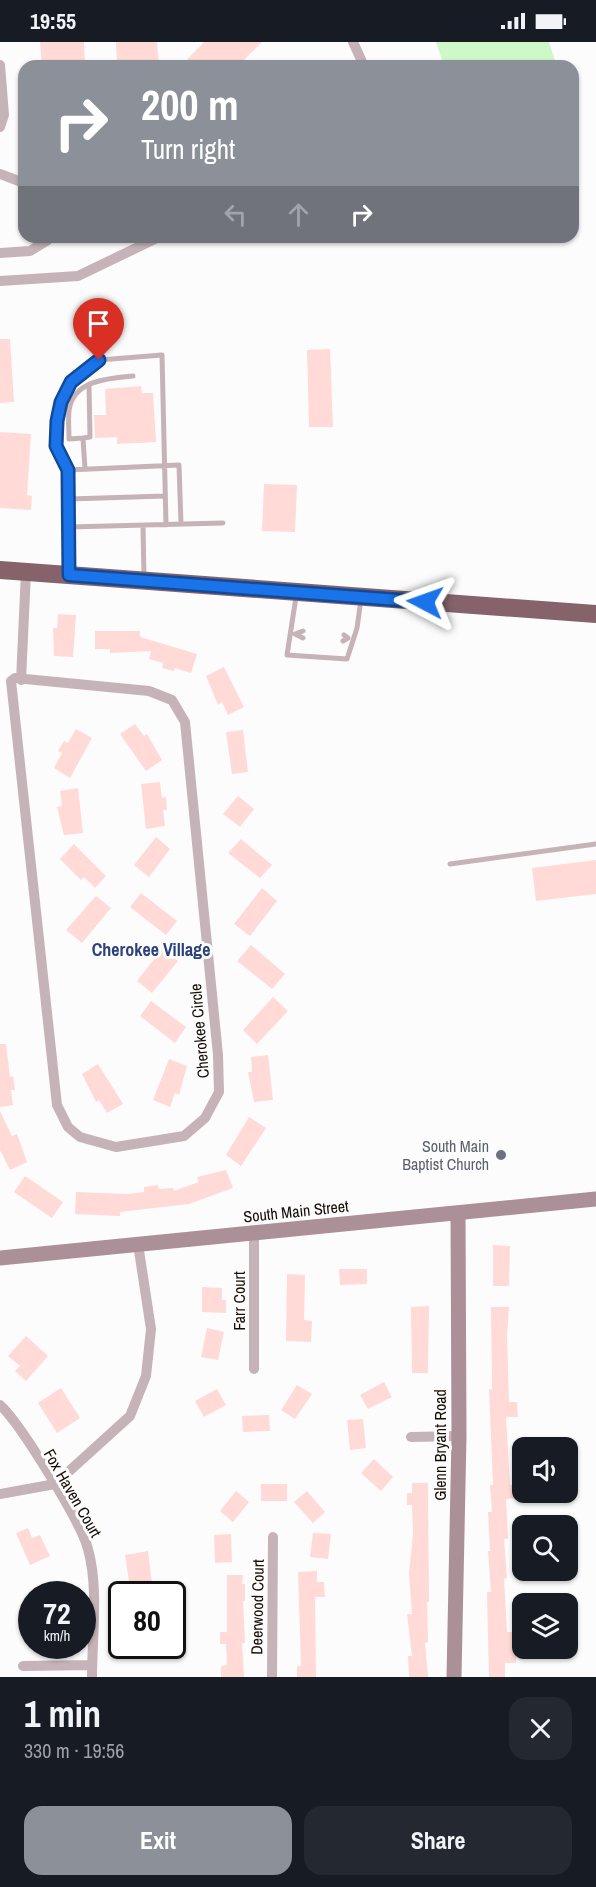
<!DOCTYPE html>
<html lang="en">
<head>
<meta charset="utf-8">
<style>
  :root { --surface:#171b24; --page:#242831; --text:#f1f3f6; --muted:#9ea1a6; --accent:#8c9099 }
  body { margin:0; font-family:"Archivo Narrow",sans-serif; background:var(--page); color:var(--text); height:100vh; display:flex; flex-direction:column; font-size:22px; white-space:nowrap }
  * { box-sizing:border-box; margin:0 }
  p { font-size:20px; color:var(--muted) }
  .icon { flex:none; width:33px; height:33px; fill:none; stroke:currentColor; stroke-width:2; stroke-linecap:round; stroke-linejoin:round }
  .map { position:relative; height:1635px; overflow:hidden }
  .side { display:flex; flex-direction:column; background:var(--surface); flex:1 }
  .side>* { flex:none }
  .banner { position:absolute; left:18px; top:18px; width:561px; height:183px; border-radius:18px; box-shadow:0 2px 4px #0004; background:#8c9099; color:#fff; overflow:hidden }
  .tools { position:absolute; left:512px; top:1395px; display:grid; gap:12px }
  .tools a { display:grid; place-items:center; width:66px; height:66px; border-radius:12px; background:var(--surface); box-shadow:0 2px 4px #0004; font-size:30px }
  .speed { position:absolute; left:18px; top:1539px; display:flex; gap:12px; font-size:30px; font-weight:700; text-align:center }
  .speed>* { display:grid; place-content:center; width:78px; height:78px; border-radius:50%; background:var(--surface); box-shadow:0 2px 4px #0004; line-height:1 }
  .speed small { font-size:15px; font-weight:400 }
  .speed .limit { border:3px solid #111; border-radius:9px; background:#fff; color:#111 }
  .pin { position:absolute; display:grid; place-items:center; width:51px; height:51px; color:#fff; margin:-62px -26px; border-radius:50% 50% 50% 0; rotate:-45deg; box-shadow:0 0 6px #0007 }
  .pin .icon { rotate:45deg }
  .me { position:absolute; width:66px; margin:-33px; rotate:274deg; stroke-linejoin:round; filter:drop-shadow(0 0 4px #0008) }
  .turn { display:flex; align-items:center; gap:21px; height:126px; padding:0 24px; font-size:27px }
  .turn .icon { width:78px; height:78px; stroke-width:2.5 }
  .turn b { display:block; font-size:42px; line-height:51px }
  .lanes { display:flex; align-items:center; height:57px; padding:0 24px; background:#0003; justify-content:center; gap:30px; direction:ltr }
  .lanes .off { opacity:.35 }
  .round { display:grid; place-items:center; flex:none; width:63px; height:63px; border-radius:18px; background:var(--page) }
  .headline { display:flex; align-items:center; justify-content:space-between; height:102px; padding:0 24px }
  h1 { font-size:36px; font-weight:700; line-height:45px }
  .cta { display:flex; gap:12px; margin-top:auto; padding:12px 24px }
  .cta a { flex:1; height:69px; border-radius:18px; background:var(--accent); color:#fff; font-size:24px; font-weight:700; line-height:69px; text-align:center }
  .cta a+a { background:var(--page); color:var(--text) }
  .status { display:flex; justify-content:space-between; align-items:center; height:42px; padding:0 30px; background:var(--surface); direction:ltr }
  .status svg { height:16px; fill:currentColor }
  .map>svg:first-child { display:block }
</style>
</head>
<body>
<div class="status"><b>19:55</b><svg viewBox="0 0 49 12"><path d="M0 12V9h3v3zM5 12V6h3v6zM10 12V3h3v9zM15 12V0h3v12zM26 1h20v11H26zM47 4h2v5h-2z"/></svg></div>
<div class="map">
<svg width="596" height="1635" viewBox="0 0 596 1635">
  <rect width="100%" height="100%" fill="#fcfcfc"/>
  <!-- green -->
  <path fill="#cff8c9" d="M436 0H549L557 24H444Z"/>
  <!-- building -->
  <path fill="#ffdad6" d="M40 0H84L85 24H42Z
    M116 0H157L159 24H117Z
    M204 0H262L238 24H181Z
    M0 297H10L14 360 0 361Z
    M330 307 333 385H309L307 308Z
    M141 344 142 351H153L156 400 117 402V395L95 396 94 373H106L105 347Z
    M0 390 31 392 27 453 32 454 31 468 0 466Z
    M264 442 297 443 295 490 262 489Z
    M58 572 76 573 73 615 54 614 53 586H57Z
    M95 589H140V595L197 612 191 631 175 626 174 629 162 626 163 621 149 617 151 609 110 611V607H95Z
    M224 625 244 665 228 673 222 660 218 663 206 634Z
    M135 682 144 694 147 692 162 718 146 729 120 692Z
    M76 687 92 696 70 736 54 726 62 711 58 709 64 699 68 701Z
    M243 688 248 730 232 732 226 690Z
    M160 740 162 756 166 755 167 768H163L165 784 146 787 141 742Z
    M78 746 83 791 64 793 57 765 62 764 60 749Z
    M238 754 254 767 240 785 223 772Z
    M156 795 170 807 149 835 134 823Z
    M241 797 272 823 260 836 228 811Z
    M74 802 106 834 95 846 84 835 81 838 60 817Z
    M596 818V852L536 859 532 826Z
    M262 846 277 859 250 894 234 882Z
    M141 851 177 879 166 893 130 865Z
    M96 854 111 866 82 901 66 888Z
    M251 903 285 932 272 947 237 919Z
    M162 907 178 919 152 951 137 939Z
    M273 955 288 969 257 1002 243 988Z
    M151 959 186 985 175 1001 140 974Z
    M0 1002H6L10 1035 13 1034 15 1048H11L13 1063 0 1065Z
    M268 1013 273 1058 254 1060 248 1030H252L251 1015Z
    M169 1017 187 1024 179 1053 175 1051 170 1065 153 1058Z
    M98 1022 123 1062 107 1071 99 1058 96 1060 82 1032Z
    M0 1069 12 1094 17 1092 27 1120 10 1128 0 1108Z
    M249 1075 266 1086 241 1124 226 1113Z
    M226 1128 233 1146 189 1162 120 1170V1174L75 1172 76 1150 128 1152 144 1150V1145L158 1143 159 1147 173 1146 174 1149 199 1140 197 1135Z
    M25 1134 63 1160 52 1176 14 1150Z
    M493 1203 510 1204 509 1244H493Z
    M339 1227H367V1242L340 1243Z
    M287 1232 305 1233 304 1278 312 1279 311 1300 286 1299Z
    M202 1245 222 1246V1258H226V1271L202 1270Z
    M429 1264 428 1331H412L411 1265Z
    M491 1265H509L507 1293 509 1360H517L518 1375H506L510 1443H518L519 1456 506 1457 508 1497H504L507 1536 504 1537 507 1590H517L516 1621H505V1635H489L487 1550H491L488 1509H490L488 1470H492L490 1443H493L489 1347H492Z
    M207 1286 224 1290 218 1318 201 1315Z
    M26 1294 48 1314 26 1339 15 1329 20 1324 8 1314Z
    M384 1340 392 1355 368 1367 360 1353Z
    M297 1343 312 1352 295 1377 281 1368Z
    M61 1346 80 1376 57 1391 38 1361Z
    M217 1347 226 1363 204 1375 195 1359Z
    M269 1373 270 1389 243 1390 242 1374Z
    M363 1377 366 1406 350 1408 347 1378Z
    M374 1417 393 1435 381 1449 361 1431Z
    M412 1441H428L429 1560H427L428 1600 425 1601 428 1635H409L408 1614H412L407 1572H412L409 1531 413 1492 412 1463H407V1451H412Z
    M261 1442H287V1459H261Z
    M236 1449 249 1460 233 1480 220 1469Z
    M307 1449 325 1470 313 1481 294 1460Z
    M28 1486 32 1496 40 1493 50 1514 30 1523 16 1491Z
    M313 1491 331 1492 328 1517 310 1515Z
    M231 1492 232 1520 215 1521 214 1493Z
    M148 1509 153 1550 131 1552 125 1513Z
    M317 1529V1540H324L325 1555H315L316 1635H297V1624H301L298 1530Z
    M227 1533H243L242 1542H245V1559H243L245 1601H242L244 1635H221V1624L227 1623 226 1602H220V1590H227Z"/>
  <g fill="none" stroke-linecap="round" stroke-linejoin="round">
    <!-- lane -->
    <path stroke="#c6b3b8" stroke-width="5" d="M83 396 90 395 89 342
      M85 427 83 396 69 397C69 388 68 378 69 369 72 338 110 336 133 334
      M68 428 179 423 181 482
      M69 457 165 454
      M143 484 144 536
      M69 485 223 481
      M69 529 68 428 56 404 61 360 71 340 99 318 162 313 166 483
      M296 555 287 613 347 617 357 586 361 557
      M303 589 295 592 303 596
      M343 599 348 596 344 593
      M450 822 596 802"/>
    <!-- street -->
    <path stroke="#c6b3b8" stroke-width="10" d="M353 0 364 24
      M0 23 4 73 0 85
      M0 132 24 141
      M0 211 30 209 48 198V195
      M0 239 78 234 159 195
      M15 636 149 649 172 658 185 680 218 1013 219 1050 205 1076 184 1094 116 1105 80 1095 68 1085 57 1063 11 639Z
      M21 638 26 530
      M254 1191V1327
      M0 1363C20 1381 81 1480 88 1507 99 1547 92 1594 92 1635
      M411 1395 459 1394
      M0 1452 55 1442 130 1374 146 1334 151 1287 138 1202
      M23 1624 92 1623
      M272 1635 273 1495"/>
    <!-- secondary -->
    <path stroke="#ab9097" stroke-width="15" d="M0 1216 596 1157
      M454 1635 459 1394 458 1171"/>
    <!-- highway -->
    <path stroke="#86626b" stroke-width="18" d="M0 528 596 572"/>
  </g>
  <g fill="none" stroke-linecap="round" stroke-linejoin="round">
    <!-- route casing -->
    <g stroke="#114b97" stroke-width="15">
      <path id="route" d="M99 318 71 340 61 360 57 379 56 404 68 428 69 533 425 560"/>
    </g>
    <!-- route -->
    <use href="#route" stroke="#1a73e8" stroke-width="10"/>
  </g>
  <!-- markers -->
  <circle fill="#6b7280" stroke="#fcfcfc" stroke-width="2" cx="501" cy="1113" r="6"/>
  <g text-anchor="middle" stroke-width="6" stroke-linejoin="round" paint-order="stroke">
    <!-- street labels -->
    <g font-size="16" fill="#150c04" stroke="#fcfcfc">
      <text transform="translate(199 989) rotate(-95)" y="6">Cherokee Circle</text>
      <text transform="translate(296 1169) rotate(-6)" y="6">South Main Street</text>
      <text transform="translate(239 1259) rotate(-90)" y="6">Farr Court</text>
      <text transform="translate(440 1403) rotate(-90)" y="6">Glenn Bryant Road</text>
      <text transform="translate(73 1451) rotate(60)" y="6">Fox Haven Court</text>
      <text transform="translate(257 1565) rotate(-89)" y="6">Deerwood Court</text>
    </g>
    <!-- worship labels -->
    <g font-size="16" fill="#5b616d" stroke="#fcfcfc" text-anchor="end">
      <text x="489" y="1110">South Main<tspan x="489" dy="18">Baptist Church</tspan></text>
    </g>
    <!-- neighbourhood labels -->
    <g font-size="18" font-weight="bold" fill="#2a417a" stroke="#fcfcfc">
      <text x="151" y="914">Cherokee Village</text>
    </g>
  </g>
</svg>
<div class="tools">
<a><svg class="icon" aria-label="sound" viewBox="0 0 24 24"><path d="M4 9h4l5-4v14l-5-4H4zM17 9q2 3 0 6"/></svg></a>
<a><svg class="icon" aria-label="search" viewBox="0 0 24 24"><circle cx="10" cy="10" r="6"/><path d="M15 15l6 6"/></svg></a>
<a><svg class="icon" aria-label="layers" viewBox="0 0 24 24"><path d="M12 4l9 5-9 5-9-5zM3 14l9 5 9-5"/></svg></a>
</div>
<div class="speed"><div>72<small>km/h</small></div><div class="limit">80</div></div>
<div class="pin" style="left:99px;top:318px;background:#d93025"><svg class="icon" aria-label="arrive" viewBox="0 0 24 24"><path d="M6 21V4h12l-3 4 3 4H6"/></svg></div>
<svg class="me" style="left:425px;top:560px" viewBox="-20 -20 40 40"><path d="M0-17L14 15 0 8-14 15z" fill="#1a73e8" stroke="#fff" stroke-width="4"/></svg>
<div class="banner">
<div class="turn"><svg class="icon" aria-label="right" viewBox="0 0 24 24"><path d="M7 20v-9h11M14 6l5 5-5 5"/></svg><div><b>200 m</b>Turn right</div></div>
<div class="lanes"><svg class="icon off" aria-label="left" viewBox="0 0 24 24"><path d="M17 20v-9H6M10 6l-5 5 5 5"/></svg><svg class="icon off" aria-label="ahead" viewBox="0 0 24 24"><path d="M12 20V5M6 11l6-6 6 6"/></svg><svg class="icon" aria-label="right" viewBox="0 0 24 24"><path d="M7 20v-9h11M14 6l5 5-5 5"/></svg></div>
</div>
</div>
<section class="side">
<div class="headline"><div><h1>1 min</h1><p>330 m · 19:56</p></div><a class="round"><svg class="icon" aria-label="close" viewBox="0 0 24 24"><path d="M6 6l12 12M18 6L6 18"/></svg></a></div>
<div class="cta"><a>Exit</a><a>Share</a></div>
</section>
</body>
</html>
